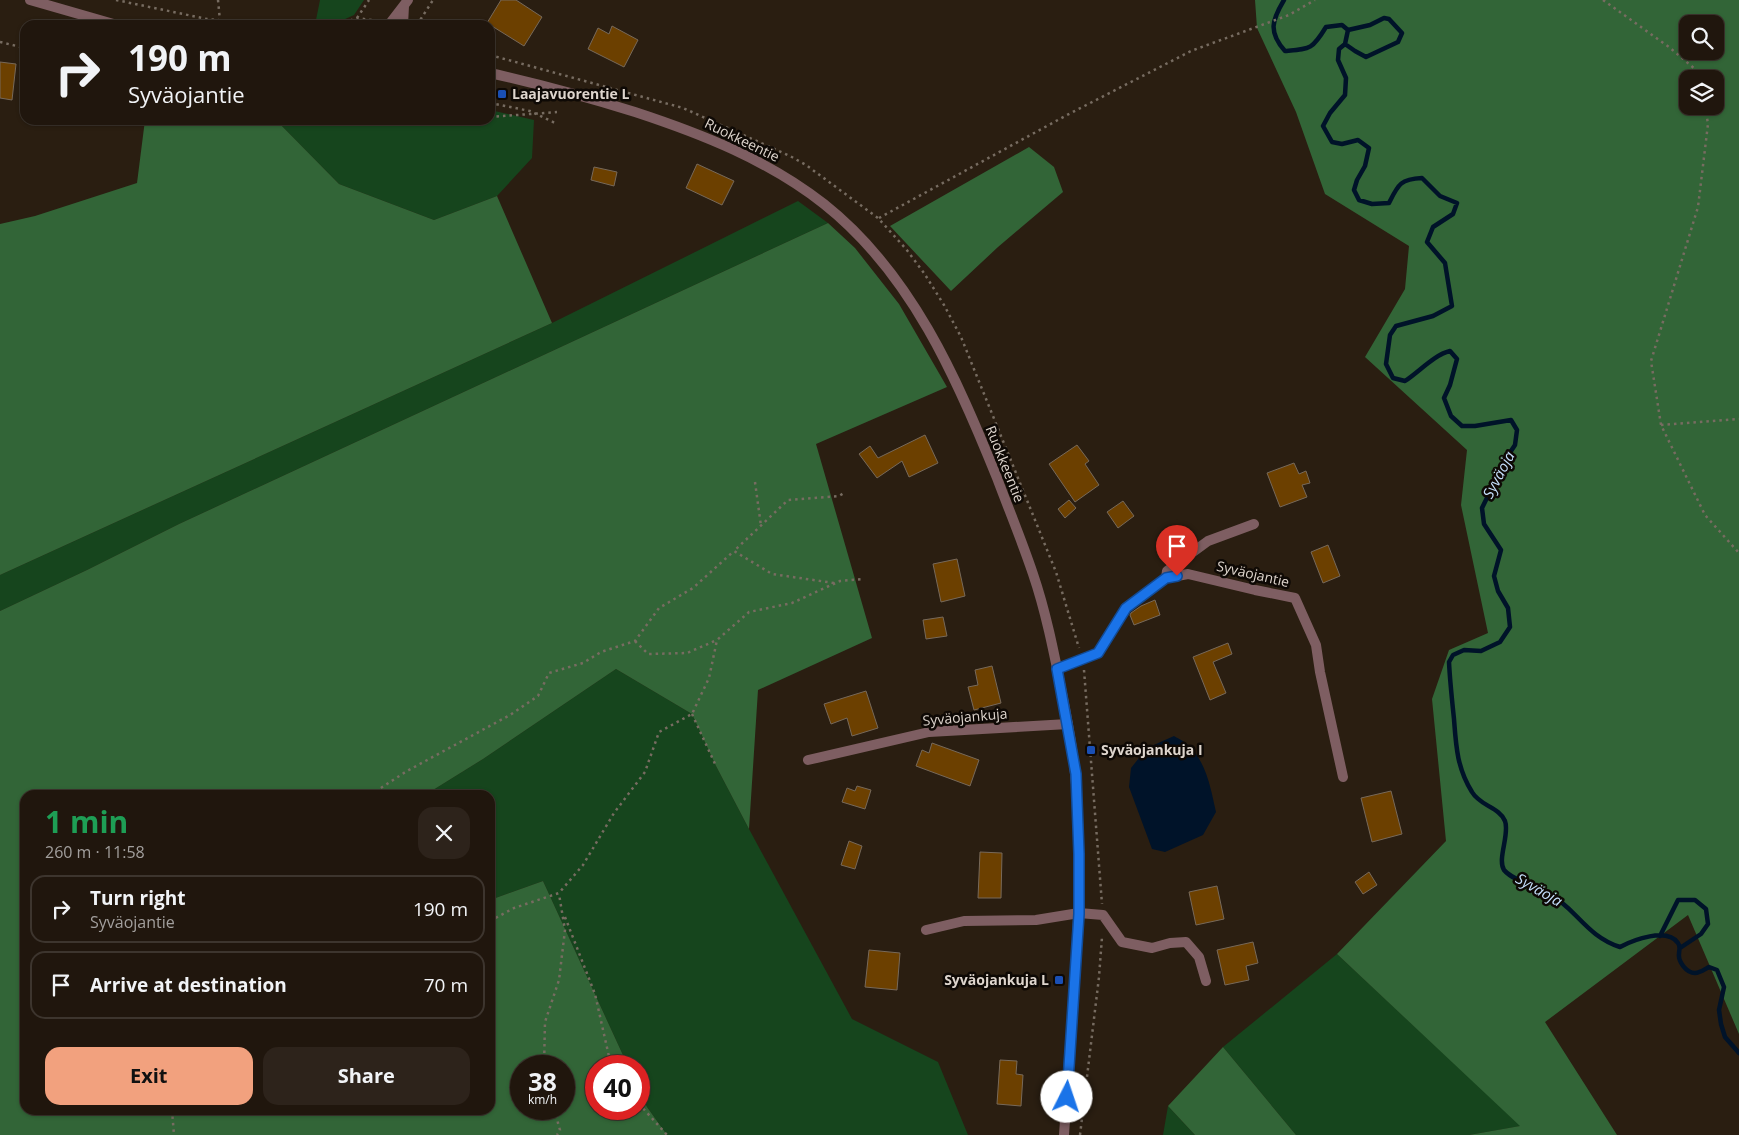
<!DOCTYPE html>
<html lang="en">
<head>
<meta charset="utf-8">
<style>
  :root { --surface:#20160d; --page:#2d231b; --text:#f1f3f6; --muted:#a29f9d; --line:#3d352e; --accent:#f2a17e }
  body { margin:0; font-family:"Open Sans",sans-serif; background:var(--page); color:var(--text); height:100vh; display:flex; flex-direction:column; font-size:19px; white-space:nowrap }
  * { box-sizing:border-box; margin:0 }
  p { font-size:16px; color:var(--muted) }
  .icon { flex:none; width:28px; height:28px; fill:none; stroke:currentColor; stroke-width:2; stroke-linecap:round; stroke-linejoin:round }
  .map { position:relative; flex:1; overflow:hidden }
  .details { position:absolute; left:20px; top:790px; width:475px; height:325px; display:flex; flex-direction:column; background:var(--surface); border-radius:15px; box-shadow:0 1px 4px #0004,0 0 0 1px var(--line) }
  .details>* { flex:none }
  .guide { position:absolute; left:20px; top:20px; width:475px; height:105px; border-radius:15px; box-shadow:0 1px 4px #0004,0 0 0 1px var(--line); background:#20160d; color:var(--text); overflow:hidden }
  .controls { position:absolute; left:1679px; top:15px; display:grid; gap:10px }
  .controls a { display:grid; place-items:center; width:45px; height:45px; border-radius:10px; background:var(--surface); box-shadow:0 1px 4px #0004,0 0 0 1px var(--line); font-size:25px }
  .speed { position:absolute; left:510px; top:1055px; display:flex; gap:10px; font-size:25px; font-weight:700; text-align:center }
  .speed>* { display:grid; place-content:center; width:65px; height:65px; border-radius:50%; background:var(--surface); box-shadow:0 1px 4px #0004,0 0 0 1px var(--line); line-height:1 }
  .speed small { font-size:12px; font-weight:400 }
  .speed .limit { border:8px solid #d22; background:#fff; color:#111 }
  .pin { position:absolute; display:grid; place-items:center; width:42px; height:42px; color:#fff; margin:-51px -21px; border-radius:50% 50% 50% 0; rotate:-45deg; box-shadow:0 0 5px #0007 }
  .pin .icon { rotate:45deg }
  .me { position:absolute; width:55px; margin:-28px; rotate:4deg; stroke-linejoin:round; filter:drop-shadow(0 0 4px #0008) }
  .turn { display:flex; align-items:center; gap:18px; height:105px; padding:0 25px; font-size:22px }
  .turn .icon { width:65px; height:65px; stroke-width:2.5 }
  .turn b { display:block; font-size:35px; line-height:42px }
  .round { display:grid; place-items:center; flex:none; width:52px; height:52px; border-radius:15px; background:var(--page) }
  .head { display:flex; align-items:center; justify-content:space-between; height:85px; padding:0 25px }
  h1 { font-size:30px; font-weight:700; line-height:38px; color:#1e9e55 }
  .action { display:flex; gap:10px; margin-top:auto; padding:10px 25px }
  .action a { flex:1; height:58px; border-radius:15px; background:var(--accent); color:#111; font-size:20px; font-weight:700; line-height:58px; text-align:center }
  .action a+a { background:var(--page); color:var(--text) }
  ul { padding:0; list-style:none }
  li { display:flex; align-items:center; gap:15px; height:68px; margin:0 10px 8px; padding:0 15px; border:2px solid var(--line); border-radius:15px }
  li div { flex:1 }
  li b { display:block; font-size:19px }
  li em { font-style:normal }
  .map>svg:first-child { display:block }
</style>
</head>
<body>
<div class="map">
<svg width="1739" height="1135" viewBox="0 0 1739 1135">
  <rect width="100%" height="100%" fill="#2a1e11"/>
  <!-- green -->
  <path fill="#16451d" d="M320 0H364L354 15 343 20 315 25Z
    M490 110 534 120 532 158 497 196 434 220 339 184 276 120H490Z
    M798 201 828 223 179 524 87 570 0 611V575L552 323Z
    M616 669 692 714 716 766 749 829 852 1019 938 1062 968 1135H667L647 1107 639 1089V1066H628L543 881 490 900V795H425L483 759Z
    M1337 954 1521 1126 1469 1135H1296L1223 1047Z
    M1168 1106 1195 1135H1163Z"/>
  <!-- forest -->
  <path fill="#326537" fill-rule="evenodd" d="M1255 0H1739V1034L1688 915 1545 1022 1617 1135H1469L1520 1126 1337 954 1446 841 1432 699 1449 650 1488 633 1461 505 1467 450 1365 357 1405 289 1409 246 1325 194 1296 112 1257 28ZM1688 24H1715V51H1688ZM1688 79H1715V106H1688Z
    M145 120H276L339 184 434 220 497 196 552 323 0 575V224L35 216 137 183Z
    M1029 147 1054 167 1063 192 998 247 951 291 890 226Z
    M828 223 855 248 899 304 947 387 816 444 872 638 758 690 749 829 716 766 692 714 616 669 483 759 425 795H25V1110H490V900L543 881 628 1066H596V1109H639V1089L647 1107 667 1135H0V611L87 570 179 524ZM564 1066V1109H521V1066Z
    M1223 1047 1296 1135H1195L1168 1106Z"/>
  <!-- water -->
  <path fill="#001329" d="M1174 736C1179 739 1186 742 1190 747 1207 764 1211 790 1216 812L1203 835 1165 852 1152 849 1129 787 1131 768 1147 748Z"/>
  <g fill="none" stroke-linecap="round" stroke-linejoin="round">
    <!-- stream -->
    <path stroke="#001329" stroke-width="4.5" d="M1284 0C1272 20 1268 32 1285 51 1310 49 1312 50 1326 27L1342 25 1348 30 1345 44 1339 49 1338 60 1346 78 1345 95 1330 113 1323 126 1332 142 1342 144 1358 140 1369 148 1365 166 1357 180 1354 190 1359 200 1372 204 1389 203C1398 185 1400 179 1422 178L1440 196 1457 203 1453 214 1433 227 1427 242 1445 263 1452 306 1433 316 1396 326 1390 335 1386 364 1393 378 1405 381C1420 371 1434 355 1450 351L1457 359 1450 385 1444 398 1451 416 1462 426H1475L1511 420 1517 430 1515 445 1507 457 1482 508 1484 524 1501 550 1494 576 1498 591 1508 608 1510 627 1500 642 1481 651 1464 650 1453 655 1449 662C1450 682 1452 700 1454 719 1456 746 1457 768 1472 792 1480 806 1499 807 1505 821 1510 834 1497 859 1504 870 1512 880 1536 887 1548 893 1576 908 1586 936 1620 947 1633 940 1667 927 1678 943 1681 947 1679 949 1679 954 1678 961 1686 973 1695 973 1700 973 1705 969 1709 967L1717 970 1724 987 1719 1010 1721 1024 1725 1037 1739 1053
      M1345 44 1355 51 1366 57 1398 42 1402 33 1389 19 1384 18 1370 25 1348 30
      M1660 936 1678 900H1695L1706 909 1708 924 1701 934 1680 948"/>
  </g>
  <!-- building -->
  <path fill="#6c4000" stroke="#77695a" d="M501 0H516L542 17 524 46 487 23Z
    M612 26 638 40 624 67 588 49 598 28 609 34Z
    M0 62 16 64 12 100 0 98Z
    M697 164 734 181 722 205 686 188Z
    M594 167 617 172 614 186 591 180Z
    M925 435 938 463 909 477 902 461 877 478 859 454 870 446 878 458Z
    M1077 445 1089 461 1085 464 1099 485 1075 502 1049 464Z
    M1294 463 1299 474 1306 471 1310 483 1302 485 1307 497 1280 507 1267 473Z
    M1069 500 1076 508 1065 518 1058 509Z
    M1123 501 1134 516 1118 528 1107 512Z
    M1328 545 1340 576 1323 583 1311 552Z
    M957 559 965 596 941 602 933 564Z
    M1155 600 1160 615 1134 625 1130 615 1131 613 1141 606Z
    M943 617 947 636 926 639 923 620Z
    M1228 643 1232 654 1213 662 1226 693 1210 700 1193 657Z
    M992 666 1001 703 974 710 968 687 978 685 975 670Z
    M866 691 878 728 852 736 847 718 831 724 824 704Z
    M932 743 979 760 970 786 916 766 922 750 929 753Z
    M857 786 871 790 865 809 842 802 847 788 855 791Z
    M1391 791 1402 834 1372 842 1361 798Z
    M849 841 862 846 855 869 841 865Z
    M980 852 1002 853 1001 898H978Z
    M1369 872 1377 885 1363 894 1355 882Z
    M1217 886 1224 919 1196 925 1189 892Z
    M1253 942 1258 963 1246 966 1249 980 1225 985 1217 950Z
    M869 950 900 953 897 990 865 987Z
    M1000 1060 1017 1061 1016 1074 1023 1075 1021 1106 997 1104Z"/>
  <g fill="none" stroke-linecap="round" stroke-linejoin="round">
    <!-- path -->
    <path stroke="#776c61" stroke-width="2.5" stroke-dasharray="2.5 4" stroke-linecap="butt" d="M116 0 207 19 266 25
      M218 0 220 21
      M1603 0 1669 47 1702 75V79
      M357 18 369 0
      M338 25 357 18 379 21
      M417 25 433 0
      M0 42 25 48
      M490 55 683 108 790 156 806 165 878 218 906 249 924 273 944 305 961 337 1056 572 1079 648
      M490 103 530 111 555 123
      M1705 106 1708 124 1698 207 1651 361 1661 425 1705 515 1739 553
      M490 117 557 112
      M879 218 1067 115 1191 51 1289 15 1315 0
      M1661 425 1739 419
      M755 482 761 526
      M834 583 772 574 734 551 788 500 839 496 844 493
      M635 641 648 654 687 653 717 640
      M1084 670 1102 904
      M692 714 716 766
      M370 795 407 771 510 715 538 696 549 673 583 663 601 652 635 641 659 608 693 588 734 551
      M565 917 595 994 610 1061 615 1066
      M490 921 514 908 559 893 583 865 614 813 645 772 659 732 692 714 709 678 717 640 749 612 792 603 840 581 864 579
      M544 1066 545 1022 559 980 565 930 559 894
      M639 1091 641 1094 640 1105 667 1135
      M554 1109 560 1130 557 1135
      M172 1110 174 1135
      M1080 1135 1099 977 1102 937"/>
    <!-- minor -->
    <path stroke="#7e5e62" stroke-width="10" d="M1166 578 1167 571 1208 541 1254 524
      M1057 669 1098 653 1126 608 1166 578 1188 574 1255 590 1295 598 1316 645 1320 672 1343 777
      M808 760 929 732 1068 724
      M926 930 964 921 1036 920 1079 913 1103 915 1122 942 1152 948 1170 943 1186 942 1199 957 1206 981"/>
    <!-- tertiary -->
    <path stroke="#7e5e62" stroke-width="10" d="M30 0 117 25
      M391 25V22L408 0
      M403 25 404 6
      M490 73C539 84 587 97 635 112 702 134 768 160 824 204 911 273 957 378 997 478 1009 510 1022 541 1033 574 1046 612 1054 653 1062 693 1067 720 1073 747 1075 774 1077 790 1077 806 1078 822 1082 926 1071 1031 1064 1135"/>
  </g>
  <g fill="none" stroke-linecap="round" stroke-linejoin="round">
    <!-- route casing -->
    <g stroke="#114b97" stroke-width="12">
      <path id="route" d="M1067 1097 1079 914V854L1076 774 1057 669 1098 653 1126 608 1166 578 1177 576"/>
    </g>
    <!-- route -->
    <use href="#route" stroke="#1a73e8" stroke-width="9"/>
  </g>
  <!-- markers -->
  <g fill="#1a4fb4" stroke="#0e0905" stroke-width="2">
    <rect x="497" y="89" width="10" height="10" rx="2.5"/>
    <rect x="1086" y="745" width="10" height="10" rx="2.5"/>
    <rect x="1054" y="975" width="10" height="10" rx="2.5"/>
  </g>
  <g text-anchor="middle" stroke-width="5" stroke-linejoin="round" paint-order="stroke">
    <!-- poi labels -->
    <g font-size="14" font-weight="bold" fill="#ded5cd" stroke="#0e0905" text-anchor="start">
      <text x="512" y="99">Laajavuorentie L</text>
      <text x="1101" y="755">Syväojankuja I</text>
      <text x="1049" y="985" text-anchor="end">Syväojankuja L</text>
    </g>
    <!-- street labels -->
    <g font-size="14" fill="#ded5cd" stroke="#0e0905">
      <text transform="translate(742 140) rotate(26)" y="5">Ruokkeentie</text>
      <text transform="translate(1005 464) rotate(68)" y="5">Ruokkeentie</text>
      <text transform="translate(1253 574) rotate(13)" y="5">Syväojantie</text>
      <text transform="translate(965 717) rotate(-5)" y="5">Syväojankuja</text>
    </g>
    <!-- water labels -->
    <g font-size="15" font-style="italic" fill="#c5dffc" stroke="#0e0905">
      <text transform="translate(1499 475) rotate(-62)" y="5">Syväoja</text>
      <text transform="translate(1539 890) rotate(30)" y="5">Syväoja</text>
    </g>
  </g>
</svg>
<div class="controls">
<a><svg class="icon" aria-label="search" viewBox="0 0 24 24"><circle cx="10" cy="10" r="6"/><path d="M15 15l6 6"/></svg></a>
<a><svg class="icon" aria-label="layers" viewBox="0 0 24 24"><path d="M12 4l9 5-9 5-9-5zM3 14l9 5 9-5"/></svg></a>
</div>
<div class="speed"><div>38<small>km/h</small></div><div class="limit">40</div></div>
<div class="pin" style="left:1177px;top:576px;background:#d93025"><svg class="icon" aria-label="arrive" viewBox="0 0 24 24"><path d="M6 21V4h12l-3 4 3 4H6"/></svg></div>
<svg class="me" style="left:1067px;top:1097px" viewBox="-20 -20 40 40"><circle r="19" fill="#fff"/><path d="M0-13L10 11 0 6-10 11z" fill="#1a73e8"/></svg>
<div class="guide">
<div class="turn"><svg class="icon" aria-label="right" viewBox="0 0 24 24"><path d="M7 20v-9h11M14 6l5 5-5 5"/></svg><div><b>190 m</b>Syväojantie</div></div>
</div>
<section class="details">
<div class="head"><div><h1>1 min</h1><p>260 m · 11:58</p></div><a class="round"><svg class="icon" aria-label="close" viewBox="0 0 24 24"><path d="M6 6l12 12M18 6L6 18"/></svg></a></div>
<ul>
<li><svg class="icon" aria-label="right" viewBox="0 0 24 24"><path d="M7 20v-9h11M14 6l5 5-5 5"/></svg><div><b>Turn right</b><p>Syväojantie</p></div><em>190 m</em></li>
<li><svg class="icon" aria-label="arrive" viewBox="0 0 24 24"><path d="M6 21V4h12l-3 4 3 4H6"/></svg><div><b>Arrive at destination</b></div><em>70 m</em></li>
</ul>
<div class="action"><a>Exit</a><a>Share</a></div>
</section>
</div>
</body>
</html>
